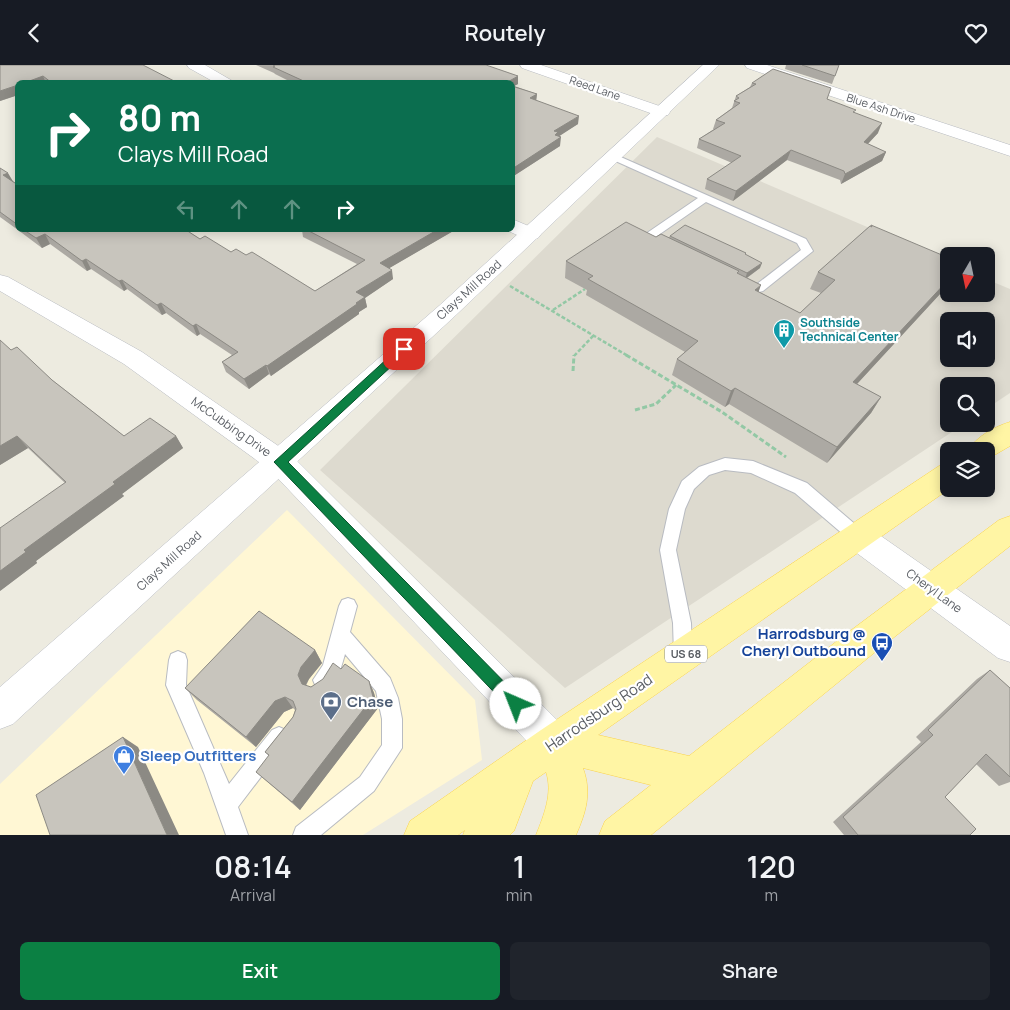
<!DOCTYPE html>
<html lang="en">
<head>
<meta charset="utf-8">
<style>
  :root { --surface:#171b24; --page:#20242c; --text:#f1f3f6; --muted:#9ea1a6; --accent:#0b8043 }
  body { margin:0; font-family:Manrope,sans-serif; background:var(--page); color:var(--text); height:100vh; display:flex; flex-direction:column; font-size:19px; white-space:nowrap }
  * { box-sizing:border-box; margin:0 }
  p { font-size:16px; color:var(--muted) }
  .icon { flex:none; width:28px; height:28px; fill:none; stroke:currentColor; stroke-width:2; stroke-linecap:round; stroke-linejoin:round }
  .map { position:relative; height:770px; overflow:hidden }
  .side { display:flex; flex-direction:column; background:var(--surface); flex:1 }
  .side>* { flex:none }
  .banner { position:absolute; left:15px; top:15px; width:500px; height:152px; border-radius:8px; box-shadow:0 2px 12px #0003; background:#0b6e4f; color:#fff; overflow:hidden }
  .needle { width:32px; rotate:189deg }
  .tools { position:absolute; left:940px; top:182px; display:grid; gap:10px }
  .tools a { display:grid; place-items:center; width:55px; height:55px; border-radius:8px; background:var(--surface); box-shadow:0 2px 12px #0003; font-size:25px }
  .pin { position:absolute; display:grid; place-items:center; width:42px; height:42px; color:#fff; margin:-21px; border-radius:10px; box-shadow:0 2px 8px #0006 }
  .me { position:absolute; width:55px; margin:-28px; rotate:316deg; stroke-linejoin:round; filter:drop-shadow(0 0 4px #0008) }
  .turn { display:flex; align-items:center; gap:18px; height:105px; padding:0 20px; font-size:22px }
  .turn .icon { width:65px; height:65px; stroke-width:2.5 }
  .turn b { display:block; font-size:35px; line-height:42px }
  .lanes { display:flex; align-items:center; height:48px; padding:0 20px; background:#0003; justify-content:center; gap:25px; direction:ltr }
  .lanes .off { opacity:.35 }
  .eta { display:flex; justify-content:space-evenly; align-items:center; height:85px; text-align:center }
  .eta b { font-size:30px; font-weight:600; line-height:35px }
  .cta { display:flex; gap:10px; margin-top:auto; padding:10px 20px }
  .cta a { flex:1; height:58px; border-radius:8px; background:var(--accent); color:#fff; font-size:20px; font-weight:600; line-height:58px; text-align:center }
  .cta a+a { background:var(--page); color:var(--text) }
  header { display:flex; justify-content:space-between; align-items:center; height:65px; padding:0 20px; background:var(--surface); font-size:22px; font-weight:600 }
  .map>svg:first-child { display:block }
</style>
</head>
<body>
<header><svg class="icon" aria-label="back" viewBox="0 0 24 24"><path d="M15 5l-7 7 7 7"/></svg>Routely<svg class="icon" aria-label="heart" viewBox="0 0 24 24"><path d="M12 20l-8-8c-3-5 5-10 8-4 3-6 11-1 8 4z"/></svg></header>
<div class="map">
<svg width="1010" height="770" viewBox="0 0 1010 770">
  <rect width="100%" height="100%" fill="#edebe0"/>
  <!-- commercial -->
  <path fill="#fff7d4" d="M287 445 475 635 482 695 363 770H0V719Z"/>
  <!-- education -->
  <path fill="#dddacf" fill-rule="evenodd" d="M657 72 949 197V229H986V214L1010 224V328L986 344V321H949V359H964L565 623 320 405ZM949 256H986V294H949Z"/>
  <g fill="none" stroke-linecap="round" stroke-linejoin="round">
    <!-- service casing -->
    <g stroke="#b8bbc1" stroke-width="2">
      <path id="service" d="M614 89 806 174 813 186 763 226 759 227 738 223 736 220 742 216 757 219 801 185 797 178 706 137 657 171 658 174 671 182 665 185 649 178 645 170 647 168 698 133 611 94V90Z
        M725 393 753 396 807 418 863 466 865 471 863 476 857 478 851 476 795 428 751 408 725 405 709 410 694 424 685 444 676 485 691 558 692 590 690 596 683 599 676 596 674 590 673 558 660 485 669 444 682 416 699 402Z
        M348 533 354 535 357 541 350 567 390 613 398 633 402 654V683L374 726 321 770H293L296 762 360 712 382 680V654L376 626 345 589C341 603 338 618 323 625L316 622 313 615 323 600 339 541 342 535Z
        M178 586 185 589 187 595 186 620 229 719 272 665 279 662 286 665 289 672 286 679 238 742 248 770H226L204 708 166 620 169 595 171 589Z"/>
    </g>
    <!-- minor casing -->
    <g stroke="#b8bbc1" stroke-width="1">
      <path id="minor" d="M187 0H205L236 18H216L189 3Z
        M520 0H541L668 44 670 47 668 50H656L522 3Z
        M745 0H767L1010 80V91L747 3Z
        M512 154 538 165 541 169 538 173 531 175 524 173 506 165H512Z
        M0 210 8 212 142 287 290 389 567 665 573 678 567 691 554 697 541 691 270 405 124 299 0 226Z
        M857 458 868 462 1010 561V597L998 593 846 480 842 471 846 462Z"/>
    </g>
    <!-- secondary casing -->
    <g stroke="#b9bcc3" stroke-width="1">
      <path id="secondary" d="M703 0H719L456 250 13 659 0 664V622L440 240Z"/>
    </g>
    <!-- primary casing -->
    <g stroke="#fbd34b" stroke-width="1">
      <path id="primary" d="M1010 357V381L986 395V386H968C975 372 996 361 1010 357Z
        M949 398V424L598 670 689 691 850 566 999 455 1010 451V481L874 588 651 770H599L605 756 651 720 583 703C592 728 586 747 576 770H536C544 750 553 728 546 707L533 716 514 766 510 770H463L465 765 458 770H404L410 756 541 665 939 401Z"/>
    </g>
    <!-- path-far1 -->
    <path stroke="#93c8a5" stroke-width="2.5" stroke-dasharray="4 2" stroke-linecap="butt" d="M510 221 628 291
      M553 245 585 224
      M574 291 594 270"/>
    <!-- path -->
    <path stroke="#93c8a5" stroke-width="3" stroke-dasharray="5 2.5" stroke-linecap="butt" d="M626 290 722 347 786 392
      M573 306 574 290
      M635 345 656 339 676 320"/>
    <!-- service -->
    <use href="#service" fill="#fff" fill-rule="evenodd"/>
    <!-- minor -->
    <use href="#minor" fill="#fff" fill-rule="evenodd"/>
    <!-- secondary -->
    <use href="#secondary" fill="#fff" fill-rule="evenodd"/>
    <!-- primary -->
    <use href="#primary" fill="#fff5a4" fill-rule="evenodd"/>
  </g>
  <!-- wall -->
  <path fill="#aca9a3" d="M0 0 178 18H18V30L0 36Z
    M256 0H486L518 19 514 21 537 29 536 35 578 59 558 71 560 81 512 112V18H293L275 9 274 8Z
    M786 0H839L832 19 785 4Z
    M752 18 827 34 855 48 878 68 868 79 886 87 882 96 841 119 840 115 787 95 733 136 705 124 707 114 732 98 697 83 699 74 714 64H713L716 55 732 43 736 31 750 22Z
    M0 103 13 117 18 120V165L0 152Z
    M871 160 943 210 940 229 857 319 881 332 871 348 827 398 729 339 725 342 672 310 677 294 685 287 586 230 587 225 565 213 566 196 669 172 670 171 746 188V190L760 203 747 213 759 227 800 248 821 228 810 224 818 207Z
    M18 165H186L200 174 231 187 246 190 315 226 357 199 303 172 302 165H455L389 203 393 214 365 233 367 242 359 247V249L271 311 269 309 249 324 226 307 222 297 232 290 200 269 197 271 166 248 162 250 127 224 124 226 91 204 87 206 50 179 42 183Z
    M11 285 52 315 124 371H176L183 383 122 429 124 431 36 496 37 498 0 526 65 418 28 383 0 400Z
    M315 585 322 598 309 614 306 621 311 622 341 604 369 616 374 628 378 643 300 745 256 707 269 691 265 687 293 652 295 645 293 643 284 647 256 682 197 635 185 623Z
    M990 605 1010 623V717L999 721 976 699 945 732 970 770H844L833 757 921 677 916 672 977 614Z"/>
  <!-- shaded-wall -->
  <path fill="#8c8a84" d="M43 11 46 18H24Z
    M518 11V19L512 22V18H506Z
    M18 20V30L0 36V26Z
    M537 29 536 37 530 33Z
    M579 51 578 59 558 72H561L560 81 512 112V104L554 66Z
    M882 58 878 68 860 87 864 77Z
    M791 85 787 95 733 136 736 126Z
    M886 87 882 96 841 119 845 109Z
    M8 108 14 118 3 110Z
    M437 165H455L381 208 380 198Z
    M45 169 50 179 42 183 36 173Z
    M86 194 91 204 87 206 82 196Z
    M762 198 760 203 745 214 747 208Z
    M949 199V201L943 211 940 208Z
    M392 205 393 214 365 233 367 242 359 247V249L271 311 267 301 356 227Z
    M949 214 940 229 844 333 853 317Z
    M122 215 127 224 124 226 119 216Z
    M761 220 755 237V225Z
    M161 238 166 248 162 250 157 240Z
    M196 259 200 269 197 271 193 261Z
    M266 300 269 309 249 324 244 314Z
    M735 323 729 339 725 342 731 326Z
    M881 332 871 348 827 398 837 382Z
    M17 371 28 383 0 400V381Z
    M176 371 183 383 122 429 124 431 36 496 37 498 0 526V506L24 485 113 417Z
    M315 585 322 598 309 614 305 621 302 619 298 610 301 602Z
    M369 616 374 628 378 643 300 745 292 737Z
    M285 632 293 643 284 647 256 682 246 672 275 636Z
    M123 672 138 682 179 770H167Z"/>
  <!-- building -->
  <path fill="#c8c5bd" stroke="#8c8a84" d="M0 0H143L178 18H52L43 11 24 18H18V20L0 26Z
    M273 0H486L518 11 506 18H308L273 2 275 1Z
    M802 0H839L835 11Z
    M773 4 831 23 827 34 856 45 853 47 882 58 864 77 886 87 845 109 844 106 791 85 736 126 707 114 741 91 699 74 725 58 716 55 740 38 734 36 739 33 736 31 756 19 752 18Z
    M512 21 537 29 530 33 579 51 554 66 558 67 555 70 561 72 512 104Z
    M0 103 8 108 3 110 18 120V160L0 147Z
    M626 157 656 172 661 169 739 206 737 208 761 220 755 225 800 248 835 215 818 207 870 161 872 162 871 160 949 193V199L940 208 949 212V214L853 317 881 332 837 382 735 323 731 326 677 294 698 276 588 214 593 211 566 196Z
    M685 160 746 188 745 189 762 198 747 208 670 171Z
    M24 165H186L200 174 205 171 231 187 236 184 246 190 252 187 315 226 365 195 307 165H437L380 198 392 205 356 227 365 232 356 238 357 239 267 301 266 300 244 314 222 297 238 287 196 259 193 261 161 238 157 240 122 215 119 216 86 194 82 196 45 169 36 173Z
    M0 275 11 285 17 282 52 315 124 371 150 353 176 371 113 417 115 419 24 485 26 487 0 506V463L66 417 17 371 0 381Z
    M259 546 315 585 301 602 298 610 302 619 311 622 323 614 333 598 341 604 345 599 369 616 373 632 292 737 256 707 269 690 265 687 293 652 296 644 293 636 285 632 275 636 246 672 185 623Z
    M990 605 1010 623V712L986 689 945 732 976 764 970 770H858L843 752 933 670 928 665Z
    M123 672 167 770H50L36 730Z"/>
  <!-- route -->
  <path fill="#0b8043" stroke="#07532c" d="M404 280 408 281V286L288 397 521 634 523 639 521 645 516 647 511 645 274 397 401 281Z"/>
  <!-- icons -->
  <defs>
    <g id="building-pin" transform="scale(1.125)"><path d="M0 17L-7.5 6A9.5 9.5 0 1 1 7.5 6Z" fill="#0f9aa8" stroke="#fff"/><path d="M-4-6H4V6H1V3H-1V6H-4ZM-2.5-4.3h1.7v1.8h-1.7ZM.8-4.3h1.7v1.8H.8ZM-2.5-1h1.7V.8h-1.7ZM.8-1h1.7V.8H.8Z" fill="#fff"/></g>
    <g id="bus-pin" transform="scale(1.125)"><path d="M0 17L-7.5 6A9.5 9.5 0 1 1 7.5 6Z" fill="#1a4fb4" stroke="#fff"/><path d="M-5-6H5V4H4V6H2V4H-2V6H-4V4H-5ZM-3.5-4V0h7V-4ZM-3.5 1.2v1.5H-2V1.2ZM2 1.2v1.5H3.5V1.2Z" fill="#fff"/></g>
    <g id="bank-pin" transform="scale(1.125)"><path d="M0 17L-7.5 6A9.5 9.5 0 1 1 7.5 6Z" fill="#5c6f8a" stroke="#fff"/><path d="M-6-4H6V4H-6ZM0-2.3a2.3 2.3 0 1 0 0 4.6a2.3 2.3 0 1 0 0-4.6Z" fill="#fff"/></g>
    <g id="shop-pin" transform="scale(1.125)"><path d="M0 17L-7.5 6A9.5 9.5 0 1 1 7.5 6Z" fill="#3f7fe0" stroke="#fff"/><path d="M-5-2.5h2.3a2.7 3.5 0 0 1 5.4 0H5L5.5 6h-11ZM-1.5-2.5h3a1.5 2.3 0 0 0-3 0Z" fill="#fff"/></g>
  </defs>
  <g fill-rule="evenodd">
    <use href="#building-pin" x="784" y="265"/>
    <use href="#bus-pin" x="882" y="578"/>
    <use href="#bank-pin" x="331" y="637"/>
    <use href="#shop-pin" x="124" y="691"/>
  </g>
  <g text-anchor="middle" stroke-width="4.5" stroke-linejoin="round" paint-order="stroke">
    <!-- far-street labels -->
    <g font-size="11" fill="#595d63" stroke="#fff">
      <text transform="translate(595 23) rotate(19)" y="4">Reed Lane</text>
      <text transform="translate(881 43) rotate(18)" y="4">Blue Ash Drive</text>
    </g>
    <!-- shield labels -->
    <rect fill="#fff" stroke="#8b8e92" stroke-width="1" x="665" y="580.5" width="42" height="17" rx="4"/>
    <g font-size="11" font-weight="bold" fill="#595d63">
      <text x="686" y="593">US 68</text>
    </g>
    <!-- street labels -->
    <g font-size="12" fill="#595d63" stroke="#fff">
      <text transform="translate(469 225) rotate(-42)" y="4">Clays Mill Road</text>
      <text transform="translate(231 362) rotate(35)" y="4">McCubbing Drive</text>
      <text transform="translate(169 496) rotate(-42)" y="4">Clays Mill Road</text>
      <text transform="translate(934 526) rotate(36)" y="4">Cheryl Lane</text>
    </g>
    <!-- culture labels -->
    <g font-size="12" font-weight="bold" fill="#0d838f" stroke="#fff" text-anchor="start">
      <text x="800" y="262">Southside<tspan x="800" dy="14">Technical Center</tspan></text>
    </g>
    <!-- near-transit labels -->
    <g font-size="15" font-weight="bold" fill="#164399" stroke="#fff" text-anchor="end">
      <text x="866" y="574">Harrodsburg @<tspan x="866" dy="17">Cheryl Outbound</tspan></text>
    </g>
    <!-- near-service labels -->
    <g font-size="15" font-weight="bold" fill="#4e5e75" stroke="#fff" text-anchor="start">
      <text x="347" y="642">Chase</text>
    </g>
    <!-- near-street labels -->
    <g font-size="15" fill="#595d63" stroke="#fff">
      <text transform="translate(599 648) rotate(-34)" y="5">Harrodsburg Road</text>
    </g>
    <!-- near-shop labels -->
    <g font-size="15" font-weight="bold" fill="#366cbe" stroke="#fff" text-anchor="start">
      <text x="140" y="696">Sleep Outfitters</text>
    </g>
  </g>
</svg>
<div class="tools">
<a><svg class="needle" viewBox="-14 -14 28 28"><path d="M0-13l5 13h-10z" fill="#e53935"/><path d="M0 13l5-13h-10z" fill="#9ea1a6"/></svg></a>
<a><svg class="icon" aria-label="sound" viewBox="0 0 24 24"><path d="M4 9h4l5-4v14l-5-4H4zM17 9q2 3 0 6"/></svg></a>
<a><svg class="icon" aria-label="search" viewBox="0 0 24 24"><circle cx="10" cy="10" r="6"/><path d="M15 15l6 6"/></svg></a>
<a><svg class="icon" aria-label="layers" viewBox="0 0 24 24"><path d="M12 4l9 5-9 5-9-5zM3 14l9 5 9-5"/></svg></a>
</div>
<div class="pin" style="left:404px;top:284px;background:#d93025"><svg class="icon" aria-label="arrive" viewBox="0 0 24 24"><path d="M6 21V4h12l-3 4 3 4H6"/></svg></div>
<svg class="me" style="left:516px;top:639px" viewBox="-20 -20 40 40"><circle r="19" fill="#fff"/><path d="M0-13L10 11 0 6-10 11z" fill="#0b8043"/></svg>
<div class="banner">
<div class="turn"><svg class="icon" aria-label="right" viewBox="0 0 24 24"><path d="M7 20v-9h11M14 6l5 5-5 5"/></svg><div><b>80 m</b>Clays Mill Road</div></div>
<div class="lanes"><svg class="icon off" aria-label="left" viewBox="0 0 24 24"><path d="M17 20v-9H6M10 6l-5 5 5 5"/></svg><svg class="icon off" aria-label="ahead" viewBox="0 0 24 24"><path d="M12 20V5M6 11l6-6 6 6"/></svg><svg class="icon off" aria-label="ahead" viewBox="0 0 24 24"><path d="M12 20V5M6 11l6-6 6 6"/></svg><svg class="icon" aria-label="right" viewBox="0 0 24 24"><path d="M7 20v-9h11M14 6l5 5-5 5"/></svg></div>
</div>
</div>
<section class="side">
<div class="eta">
<div><b>08:14</b><p>Arrival</p></div>
<div><b>1</b><p>min</p></div>
<div><b>120</b><p>m</p></div>
</div>
<div class="cta"><a>Exit</a><a>Share</a></div>
</section>
</body>
</html>
